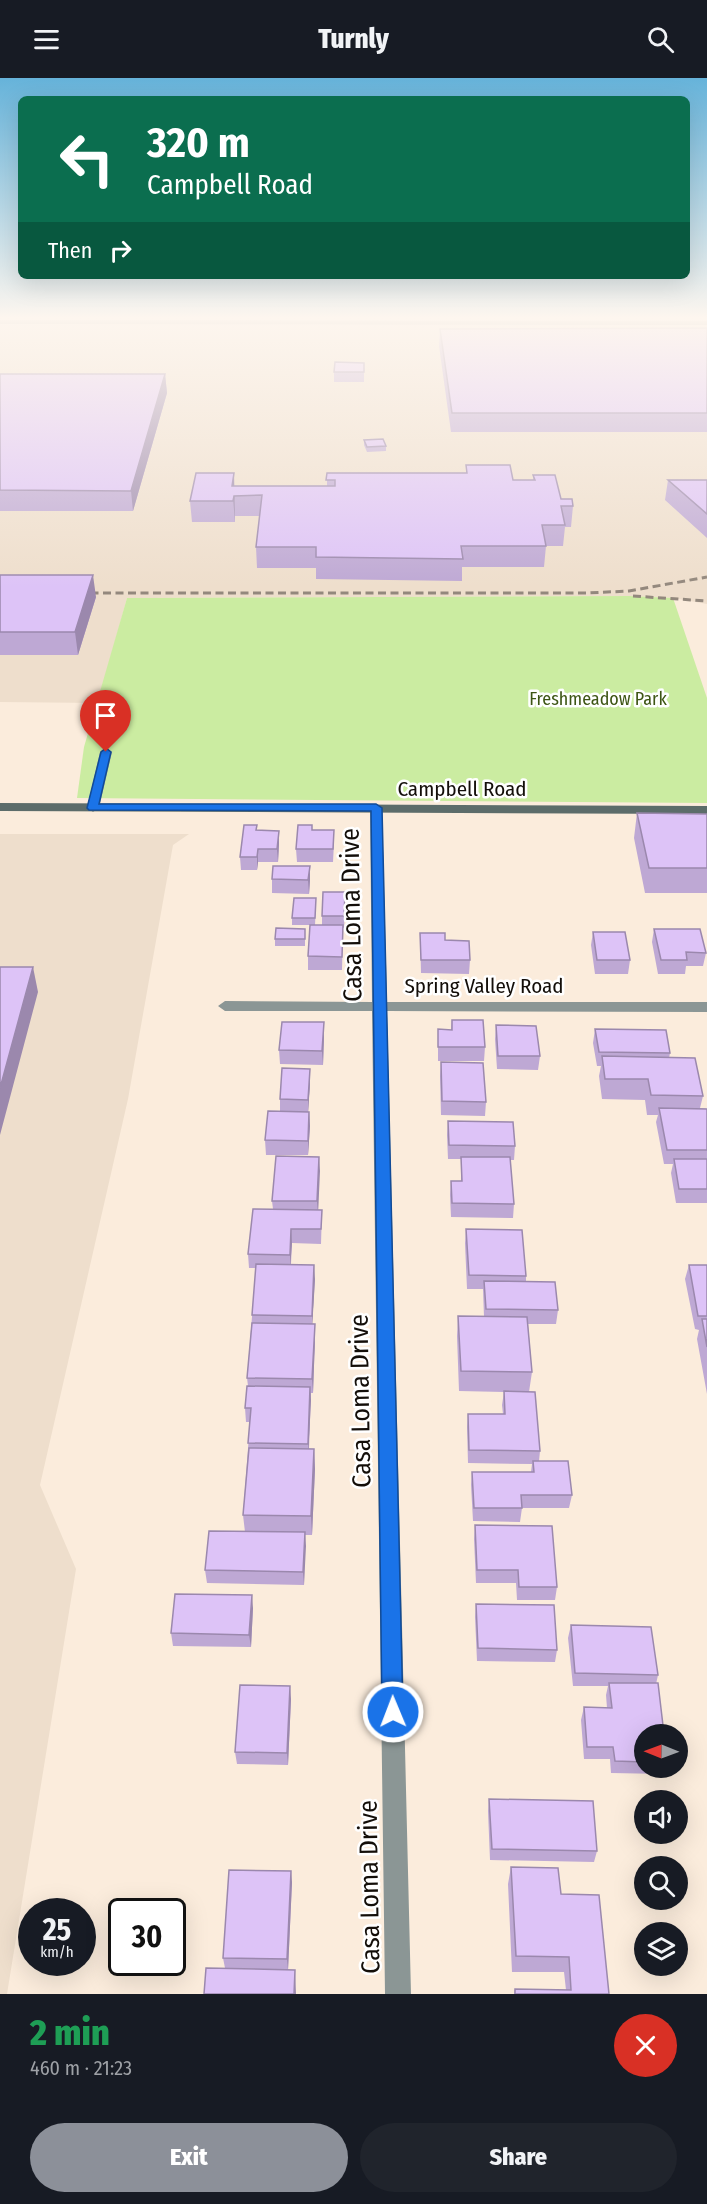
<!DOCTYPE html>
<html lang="en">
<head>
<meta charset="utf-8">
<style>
  :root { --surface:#171b24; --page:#20242c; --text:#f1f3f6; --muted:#9ea1a6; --accent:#8c9099 }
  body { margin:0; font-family:"Fira Sans Condensed",sans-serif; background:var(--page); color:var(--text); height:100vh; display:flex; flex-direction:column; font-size:22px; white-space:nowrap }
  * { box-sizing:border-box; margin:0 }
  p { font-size:20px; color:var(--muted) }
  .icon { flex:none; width:33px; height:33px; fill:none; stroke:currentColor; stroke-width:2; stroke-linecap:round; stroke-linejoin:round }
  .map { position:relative; height:1916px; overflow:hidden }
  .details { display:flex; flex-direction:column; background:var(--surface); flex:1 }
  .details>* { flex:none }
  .banner { position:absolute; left:18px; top:18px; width:672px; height:183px; border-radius:9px; box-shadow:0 6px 24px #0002; background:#0b6e4f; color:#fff; overflow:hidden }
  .needle { width:39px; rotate:271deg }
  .fabs { position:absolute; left:634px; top:1646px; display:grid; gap:12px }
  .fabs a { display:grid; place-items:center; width:54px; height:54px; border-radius:50%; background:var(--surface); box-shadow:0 6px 24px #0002; font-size:30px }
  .speed { position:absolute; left:18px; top:1820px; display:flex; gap:12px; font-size:30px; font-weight:700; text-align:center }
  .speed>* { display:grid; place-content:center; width:78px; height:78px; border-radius:50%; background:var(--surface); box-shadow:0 6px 24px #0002; line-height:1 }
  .speed small { font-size:15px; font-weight:400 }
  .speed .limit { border:3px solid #111; border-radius:9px; background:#fff; color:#111 }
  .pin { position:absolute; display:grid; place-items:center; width:51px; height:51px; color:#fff; margin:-62px -26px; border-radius:50% 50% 50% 0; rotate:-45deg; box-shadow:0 0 6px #0007 }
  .pin .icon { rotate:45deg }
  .me { position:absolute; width:66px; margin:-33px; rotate:359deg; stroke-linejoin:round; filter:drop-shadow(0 0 4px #0008) }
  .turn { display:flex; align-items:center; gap:21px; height:126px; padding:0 30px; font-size:27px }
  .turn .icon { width:78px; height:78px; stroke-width:2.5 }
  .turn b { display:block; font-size:42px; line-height:51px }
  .then { display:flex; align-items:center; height:57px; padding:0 30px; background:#0003; gap:12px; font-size:22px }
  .round { display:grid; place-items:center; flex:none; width:63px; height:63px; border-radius:32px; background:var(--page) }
  .headline { display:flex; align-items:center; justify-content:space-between; height:102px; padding:0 30px }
  h1 { font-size:36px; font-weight:800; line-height:45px; color:#1e9e55 }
  .primary-button { display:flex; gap:12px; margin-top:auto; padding:12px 30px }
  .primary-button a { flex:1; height:69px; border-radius:36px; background:var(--accent); color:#fff; font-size:24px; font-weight:800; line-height:69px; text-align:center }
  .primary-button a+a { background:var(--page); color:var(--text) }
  header { display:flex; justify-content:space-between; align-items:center; height:78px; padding:0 30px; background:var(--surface); font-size:27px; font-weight:800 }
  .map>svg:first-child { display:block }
</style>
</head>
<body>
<header><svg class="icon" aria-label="menu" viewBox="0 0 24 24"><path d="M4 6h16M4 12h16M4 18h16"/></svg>Turnly<svg class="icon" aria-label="search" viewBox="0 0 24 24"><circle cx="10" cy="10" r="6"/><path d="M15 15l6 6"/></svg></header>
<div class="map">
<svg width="707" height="1916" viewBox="0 0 707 1916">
  <rect width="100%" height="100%" fill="#fbecdc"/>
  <!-- industrial -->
  <path fill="#eedecc" d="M0 241H707V526L673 520 629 518 127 520 98 625 0 624Z
    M0 756H189L173 767 128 1021 40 1407 76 1491 7 1916H0Z"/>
  <!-- green -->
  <path fill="#cbeca1" d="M629 518 673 520 707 620V725L77 720 84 669 127 520Z"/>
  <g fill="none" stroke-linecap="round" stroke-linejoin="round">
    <!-- street -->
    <path fill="#8b9695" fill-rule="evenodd" d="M106 670 112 674 99 730 93 734 87 730 100 674Z
      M376 726 382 730 387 924H707V934L387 933 411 1916H385L372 933H225L218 928 225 923 372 924 370 730Z"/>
    <!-- secondary -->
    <path fill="#5c6c6a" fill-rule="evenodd" d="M0 242 707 243V247L0 246Z
      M0 725 707 728V736L0 733Z"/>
    <!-- rail -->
    <path stroke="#93887d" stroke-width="3" stroke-dasharray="8 4.5" stroke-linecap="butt" d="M78 515H586L629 513 707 499
      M633 518 707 523"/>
  </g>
  <!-- wall -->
  <path fill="#bea8d4" d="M707 250V354H451L439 268 440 251Z
    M364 285V304H334V294Z
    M0 296H165L167 315 133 433H0Z
    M364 362 386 368V373L367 374 364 367Z
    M466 387 513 402H533V397L561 421 573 428 571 449H565L563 468H546L544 489H462V503L316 501V490H257L256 469 260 438H235V444H192L190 423 234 395V408H327V395H466Z
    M668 402H707V460L665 422Z
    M0 497 96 519 78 577H0Z
    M637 735 707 736V815H645L634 760Z
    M257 752 279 766 278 784H258L257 792H241L240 779Z
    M312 752 334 765 333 784H297L296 771Z
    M272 801 310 802 309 816 272 815Z
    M316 827 315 847H292V840Z
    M345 828 344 852H343L342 892H308V878L322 847V838Z
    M305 851V868H275V861Z
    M654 851 706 875 703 888H686L685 896H658L652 864Z
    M593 854 630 882 628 896H595L591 867Z
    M420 855 445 862 470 882 469 896 421 895Z
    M452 942 485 969 484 983H438V951L451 952Z
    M496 947 540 978 538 992 497 991 495 961Z
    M595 951 670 975 669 980 703 1018 700 1030 707 1031V1125H676L671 1095 673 1086H664L656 1044 658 1037H647L645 1022 602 1021 599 998 601 988H597L593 965Z
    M324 958 323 987 280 986 279 972Z
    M441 984 486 1024 485 1038 441 1037 440 998Z
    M310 991V1005L308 1034H309L310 1048 308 1077H266L265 1062 280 1033V1021Z
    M448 1043 515 1068 514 1082H510L514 1126 513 1140 451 1139 450 1117 451 1103H461V1081H448L447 1057Z
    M319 1079 318 1132H322L321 1166 292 1165 291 1186 315 1201 312 1246 315 1260 313 1315H311L309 1371H314L315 1391 312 1457H305L304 1507 207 1505 205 1492 245 1454 243 1437 250 1344H246L245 1330 248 1308 247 1300 256 1190H249L248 1176 273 1131 272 1123Z
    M466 1151 526 1198V1204L558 1232 556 1246H528L532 1294 529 1314 540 1373 539 1383 572 1417 569 1430H522L520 1444 473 1443 471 1407 472 1394H531L532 1386 468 1385 467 1349 468 1336H503L502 1327 504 1314 459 1313 457 1258 458 1238 484 1239 483 1211H467L465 1165Z
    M689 1187H707V1316L697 1261 699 1252 695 1251 685 1201Z
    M475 1447 557 1509 555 1522H517L516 1505H476L474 1461Z
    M476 1526 557 1572 555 1584 477 1583 475 1539Z
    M253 1530 251 1569 173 1568 171 1555Z
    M571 1547 658 1597 645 1656V1689H667L664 1696 611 1695 610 1681H584L581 1642 584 1629 607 1630 606 1617 608 1608H573L568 1560Z
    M291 1621 288 1687 237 1686 235 1674Z
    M489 1721 597 1773 594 1784 490 1782 488 1733Z
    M511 1789 561 1816 609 1916H514L515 1911 566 1912 564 1894H512L508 1806Z
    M292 1804 288 1892 225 1890 223 1880Z"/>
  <!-- shaded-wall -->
  <path fill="#9b88ad" d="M165 296 167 315 133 433 131 413Z
    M234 395 235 438V444L232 408Z
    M93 497 96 519 78 577 75 554Z
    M279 753V766L278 784 277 771Z
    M258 771V784L257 792V779Z
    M310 788V802L309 816 308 802Z
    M33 889 38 914 0 1057V1010Z
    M324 944V958L323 987 322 973Z
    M310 991V1005L308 1036V1022Z
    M309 1034 310 1048 308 1077V1063Z
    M319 1079 320 1093 318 1137 317 1123Z
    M291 1151 292 1165 290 1191V1177Z
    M314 1187 315 1201 312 1252V1238Z
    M315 1246V1260L313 1315 312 1301Z
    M310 1309 311 1322 308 1380V1366Z
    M314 1371 315 1391 312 1457 311 1438Z
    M305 1454 306 1468 304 1507 303 1494Z
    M252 1517 253 1530 251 1569 249 1557Z
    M290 1608 291 1621 288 1687 287 1675Z
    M291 1793 292 1804 288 1892 287 1881Z
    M295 1892 296 1916H294Z"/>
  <!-- building -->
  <path fill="#ddc3f7" stroke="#9b88ad" stroke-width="1.5" d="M707 250V335H452L440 251Z
    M335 284 364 285V294H334Z
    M0 296H165L131 413 0 412Z
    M383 361 386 368 367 369 364 362Z
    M466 387H510L513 402H535L533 397H555L561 421H572L573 428H561L565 447H542L546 468H461L463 481 316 479V469H256L262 417 234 418 233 423H190L196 395H234L232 408H335V402H326L327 395H467Z
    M668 402H707V436Z
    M0 497H93L75 554H0Z
    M637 735 707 736V790H649Z
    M244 747H257L256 752 279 753 277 771H258L257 779H240Z
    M298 747H312V752H334L333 771H296Z
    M273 788H310L308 802 272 801Z
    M323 814H345L344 838H322Z
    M294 820H316L315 840H292Z
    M310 847H343L342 879 308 878Z
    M276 850 305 851V861H275Z
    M654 851H700L706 875 686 874 687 882H661Z
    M593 854H625L630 882H597Z
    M420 855H445V862L469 863 470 882H421Z
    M0 889H33L0 1010Z
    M452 942H483L485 969H438V951L452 952Z
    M282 944H324L322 973 279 972Z
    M496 947 536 948 540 978H498Z
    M595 951 666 952 670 975 599 974Z
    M602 978 695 980 703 1018 651 1017 648 1001H605Z
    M441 984 483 985 486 1024 442 1023Z
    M282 990 310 991 308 1022 280 1021Z
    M659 1030 707 1031V1072H667Z
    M268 1033 309 1034 308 1063 265 1062Z
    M448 1043 513 1044 515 1068 449 1067Z
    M276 1078 319 1079 317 1123H272Z
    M461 1079H510L514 1126 452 1125 451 1103H462Z
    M674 1081H707V1111H679Z
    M253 1131 322 1132 321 1151H291L290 1177 248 1176Z
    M466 1151 522 1152 526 1198 469 1197Z
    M256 1186 314 1187 312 1238 252 1237Z
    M689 1187H707V1238H698Z
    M484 1203 555 1204 558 1232 486 1231Z
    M458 1238 527 1239 532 1294 461 1293Z
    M702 1241H707V1269Z
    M252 1245 315 1246 312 1301 247 1300Z
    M247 1308 310 1309 308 1366 248 1365 251 1330H245Z
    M504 1313 535 1314 540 1373 469 1372 468 1336H505Z
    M249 1370 314 1371 311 1438 243 1437Z
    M533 1383H568L572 1417H521L522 1430H474L472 1394H534Z
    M475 1447 552 1448 557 1509H519L518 1492H477Z
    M209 1453 305 1454 303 1494 205 1492Z
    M175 1516 252 1517 249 1557 171 1555Z
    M476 1526 554 1527 557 1572 478 1570Z
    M571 1547 651 1549 658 1597 575 1595Z
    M609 1605H658L664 1656H645V1684L615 1683 613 1669H587L584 1629 612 1630Z
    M240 1607 290 1608 287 1675 235 1674Z
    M489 1721 593 1723 597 1773 492 1771Z
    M511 1789 558 1790 561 1816 599 1817 609 1916H515V1911L571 1912 569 1879 516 1878Z
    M229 1792 291 1793 287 1881 223 1880Z
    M206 1890 295 1892 294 1916H204Z"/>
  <!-- sky -->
  <linearGradient id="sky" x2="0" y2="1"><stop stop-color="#66b3da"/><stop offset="0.47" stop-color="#fdf6ef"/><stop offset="1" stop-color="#fdf6ef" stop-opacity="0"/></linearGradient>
  <rect width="707" height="510" fill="url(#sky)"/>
  <!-- route -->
  <path fill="#1a73e8" stroke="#114b97" stroke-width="1.5" d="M106 670 111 674 99 726H376L382 730 403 1634 400 1641 393 1644 385 1641 382 1634 371 733 89 732 87 730 101 674Z"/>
  <g text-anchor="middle" stroke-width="5" stroke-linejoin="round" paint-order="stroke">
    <!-- far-park labels -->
    <g font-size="18" fill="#3d5514" stroke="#fff">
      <text x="598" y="627">Freshmeadow Park</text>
    </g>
    <!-- street labels -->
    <g font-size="21" fill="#130e09" stroke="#fff">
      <text x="462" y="718">Campbell Road</text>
      <text x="484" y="915">Spring Valley Road</text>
    </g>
    <!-- near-street labels -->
    <g font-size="26" fill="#130e09" stroke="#fff">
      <text transform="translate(351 837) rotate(-91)" y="9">Casa Loma Drive</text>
      <text transform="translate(360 1323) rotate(-91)" y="9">Casa Loma Drive</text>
      <text transform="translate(369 1809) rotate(-91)" y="9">Casa Loma Drive</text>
    </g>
  </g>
</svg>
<div class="fabs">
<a><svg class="needle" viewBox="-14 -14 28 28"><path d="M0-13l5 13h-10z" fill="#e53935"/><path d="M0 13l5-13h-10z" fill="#9ea1a6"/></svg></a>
<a><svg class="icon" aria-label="sound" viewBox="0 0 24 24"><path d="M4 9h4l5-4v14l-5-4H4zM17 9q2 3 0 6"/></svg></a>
<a><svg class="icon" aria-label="search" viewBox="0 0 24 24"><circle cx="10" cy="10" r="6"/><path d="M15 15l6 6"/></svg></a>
<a><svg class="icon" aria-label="layers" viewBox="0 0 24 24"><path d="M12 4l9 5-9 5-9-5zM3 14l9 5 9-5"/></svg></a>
</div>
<div class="speed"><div>25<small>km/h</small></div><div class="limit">30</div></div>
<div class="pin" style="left:106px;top:674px;background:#d93025"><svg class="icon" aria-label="arrive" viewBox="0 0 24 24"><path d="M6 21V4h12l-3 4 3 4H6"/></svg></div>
<svg class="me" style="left:393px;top:1634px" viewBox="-20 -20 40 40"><circle r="17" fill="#1a73e8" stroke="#fff" stroke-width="3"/><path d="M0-11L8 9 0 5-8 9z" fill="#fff"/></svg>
<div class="banner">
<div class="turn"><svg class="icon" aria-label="left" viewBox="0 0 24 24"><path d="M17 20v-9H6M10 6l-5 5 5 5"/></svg><div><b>320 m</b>Campbell Road</div></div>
<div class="then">Then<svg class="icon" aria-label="right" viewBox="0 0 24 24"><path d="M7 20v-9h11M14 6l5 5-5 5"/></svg></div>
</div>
</div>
<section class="details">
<div class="headline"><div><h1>2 min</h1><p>460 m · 21:23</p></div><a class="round" style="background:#d93025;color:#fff"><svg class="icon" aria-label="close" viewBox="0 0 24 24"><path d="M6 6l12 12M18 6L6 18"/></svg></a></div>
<div class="primary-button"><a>Exit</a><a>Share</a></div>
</section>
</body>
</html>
